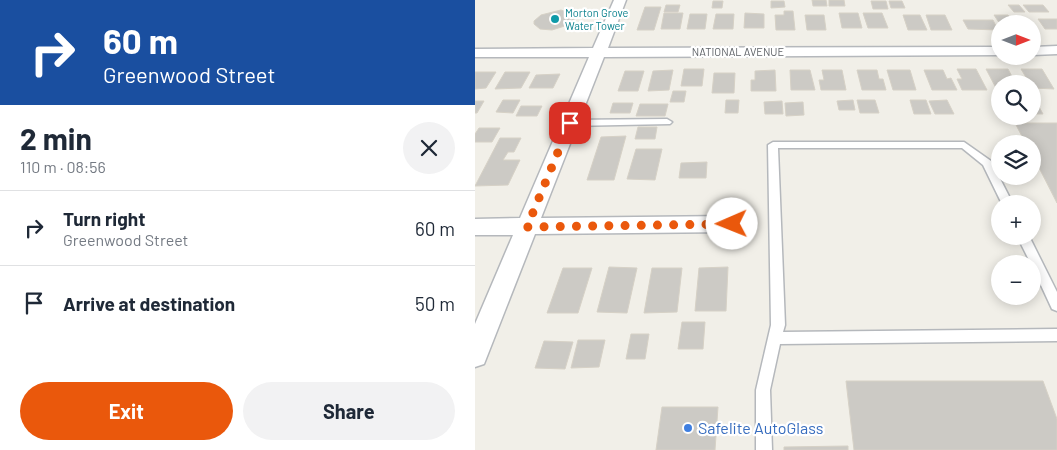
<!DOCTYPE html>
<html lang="en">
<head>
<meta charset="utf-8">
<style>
  :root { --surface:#fff; --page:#f2f2f3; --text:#1f2937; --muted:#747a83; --line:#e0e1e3; --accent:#ea580c }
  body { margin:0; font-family:Barlow,sans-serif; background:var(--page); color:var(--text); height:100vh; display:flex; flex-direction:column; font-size:19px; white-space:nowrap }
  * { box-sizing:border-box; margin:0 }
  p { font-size:16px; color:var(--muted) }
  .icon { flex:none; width:28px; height:28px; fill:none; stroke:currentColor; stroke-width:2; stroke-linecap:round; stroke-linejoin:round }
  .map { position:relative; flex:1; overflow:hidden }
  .details { display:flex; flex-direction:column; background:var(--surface); width:475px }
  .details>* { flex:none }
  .banner { background:#1a4fa0; color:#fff; overflow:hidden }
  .needle { width:32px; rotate:90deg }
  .fabs { position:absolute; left:516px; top:15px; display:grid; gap:10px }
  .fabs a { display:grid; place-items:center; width:50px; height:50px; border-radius:50%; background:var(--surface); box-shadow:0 2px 12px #0003; font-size:25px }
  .pin { position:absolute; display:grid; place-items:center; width:42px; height:42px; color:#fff; margin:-21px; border-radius:10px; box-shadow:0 2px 8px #0006 }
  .me { position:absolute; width:55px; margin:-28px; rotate:269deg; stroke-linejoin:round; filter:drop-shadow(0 0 4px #0008) }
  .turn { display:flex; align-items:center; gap:18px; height:105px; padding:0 20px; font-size:22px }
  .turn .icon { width:65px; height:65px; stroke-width:2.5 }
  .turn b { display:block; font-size:35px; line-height:42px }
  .round { display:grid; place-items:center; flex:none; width:52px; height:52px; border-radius:26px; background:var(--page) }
  .headline { display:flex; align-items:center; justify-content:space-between; height:85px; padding:0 20px }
  h1 { font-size:30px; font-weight:700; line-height:38px }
  .cta { display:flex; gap:10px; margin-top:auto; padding:10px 20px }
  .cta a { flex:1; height:58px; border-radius:30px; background:var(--accent); color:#fff; font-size:20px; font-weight:700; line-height:58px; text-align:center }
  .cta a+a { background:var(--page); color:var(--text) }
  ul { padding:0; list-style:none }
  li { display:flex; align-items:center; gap:15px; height:75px; padding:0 20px; border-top:1px solid var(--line) }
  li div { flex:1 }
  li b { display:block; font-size:19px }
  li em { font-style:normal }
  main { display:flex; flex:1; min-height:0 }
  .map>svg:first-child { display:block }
</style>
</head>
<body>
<main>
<section class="details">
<div class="banner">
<div class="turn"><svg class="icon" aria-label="right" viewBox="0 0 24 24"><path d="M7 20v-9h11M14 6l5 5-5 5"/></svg><div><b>60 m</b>Greenwood Street</div></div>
</div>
<div class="headline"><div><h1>2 min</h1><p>110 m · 08:56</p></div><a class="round"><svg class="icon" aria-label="close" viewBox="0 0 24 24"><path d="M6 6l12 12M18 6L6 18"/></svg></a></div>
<ul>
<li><svg class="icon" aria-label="right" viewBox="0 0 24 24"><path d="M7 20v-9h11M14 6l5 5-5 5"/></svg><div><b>Turn right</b><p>Greenwood Street</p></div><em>60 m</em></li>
<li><svg class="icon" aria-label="arrive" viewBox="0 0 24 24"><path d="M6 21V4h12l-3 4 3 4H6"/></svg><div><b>Arrive at destination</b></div><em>50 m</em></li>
</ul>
<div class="cta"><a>Exit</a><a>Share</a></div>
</section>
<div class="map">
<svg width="582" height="450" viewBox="0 0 582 450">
  <rect width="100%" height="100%" fill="#f1efe8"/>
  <!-- building -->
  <path fill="#cccac5" stroke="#d6d1c6" d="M337 0H351L352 6H338Z
    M354 0H369L370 6H354Z
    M238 1H248L247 8H237Z
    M296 1H309L310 7 296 8Z
    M396 1H411L413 9H398Z
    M414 1H427L430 8H416Z
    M191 5H205L203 12H189Z
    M533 5H544L550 12H539Z
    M548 5H568L574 12H554Z
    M170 7H186L179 30H162Z
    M86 10 100 15 99 21 96 24 77 30 65 29 59 24V21L66 15Z
    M309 11H318L320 30H301L300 15H309Z
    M189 13H208L205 29H186Z
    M270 13 289 14V28H269Z
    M364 13H383L387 28H367Z
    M388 13H407L413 28H393Z
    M215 14H232L230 29H212Z
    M241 14H259L258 29H238Z
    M330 15H349L351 30H332Z
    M428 15H445L452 30H433Z
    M451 15H470L477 30H456Z
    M519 15H533L537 20 552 19 555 24H525Z
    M563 19H582V29H570Z
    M488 20H518L523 30 493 29Z
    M209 69H229L227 86H206Z
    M482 69H501L512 90H487L482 79H487Z
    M511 69H533L541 84H525V88H521Z
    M546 69H567L579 89 558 88V84H555Z
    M198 70 194 90 173 91 178 71Z
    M300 70 301 91H276V80H280V71Z
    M315 70H335L340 90H316Z
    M347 70H367L371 90H346L344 80H349Z
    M382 70H402L404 79H408L411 90H387Z
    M412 70H435L441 90H418Z
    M449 70H468L472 79 476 78 482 90H457Z
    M150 71H169L163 91H143Z
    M0 72H21L11 88 0 89Z
    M30 72H55L46 88 20 89Z
    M239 73H260L259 93H237Z
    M85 74 78 88H54L61 75Z
    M198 91H211L209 102H195Z
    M28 100H45L38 113 21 112Z
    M251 100H264L263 113H250Z
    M378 100 380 110H364L362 101Z
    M382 100H400L404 113H385Z
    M435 100H451L456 114H439Z
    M472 100 479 114H460L454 101Z
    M0 101H9L2 113H0Z
    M307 101 308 114H290L289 102Z
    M328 102 329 115 311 116 310 103Z
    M138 103H158L155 113H135Z
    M165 104H193L190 116H161Z
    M558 105H563L568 114H558Z
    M46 106H67L62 116H41Z
    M540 123H582V203L558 156V144H551Z
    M163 127H182L180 139H160Z
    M4 128H25L17 142H0V134Z
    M151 136 139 180H112L126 137Z
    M25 138H46L39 152H33L28 160H45L33 185 0 186Z
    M161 149H187L180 180 152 179Z
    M232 162 231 178H204L206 163Z
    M134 267 162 268 152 313 122 312Z
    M253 267 251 311H220L224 268Z
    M88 268H117L103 313H72Z
    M177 268H207L202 312 169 313Z
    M207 322H230L228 349H203Z
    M156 334H174L170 359H151Z
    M103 340H130L124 367 96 368Z
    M69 341 98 342 90 369 60 368Z
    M371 381H568L582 419V450H379Z
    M187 407H243L240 450H181Z
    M373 446V450H309V447Z"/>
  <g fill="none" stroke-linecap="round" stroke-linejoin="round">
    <!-- lane casing -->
    <g stroke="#b5b8bc" stroke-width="3">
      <path id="lane" d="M192 119 197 122 195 124 95 126 90 123 95 120Z
        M298 142H489L516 161 538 204H527L508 165 487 148H303L310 325 308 332 582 329V341L305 344 295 390 297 450H281V390L296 325 293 145Z
        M542 236H554L582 292V311L577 309 558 268V264H556Z"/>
    </g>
    <!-- street casing -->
    <g stroke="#b5b8bc" stroke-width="3">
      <path id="street" d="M139 0H151L133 48 525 47V55L129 57 66 218 257 216 264 218 268 224 264 230 257 232 60 234 9 364 0 367V324L38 235H0V219L45 218 114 57H0V49L118 48Z
        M582 46V54L558 55V47Z"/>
    </g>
    <!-- lane -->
    <use href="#lane" fill="#fff" fill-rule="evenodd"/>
    <!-- street -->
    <use href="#street" fill="#fff" fill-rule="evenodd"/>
  </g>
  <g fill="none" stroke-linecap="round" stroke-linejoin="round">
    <!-- route -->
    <path stroke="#ea580c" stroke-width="9" stroke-dasharray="0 16.2" d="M95 123 52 227 257 224"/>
  </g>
  <!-- markers -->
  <circle fill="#0f9aa8" stroke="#fff" stroke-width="2" cx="80" cy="19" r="5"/>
  <circle fill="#3f7fe0" stroke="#fff" stroke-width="2" cx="213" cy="428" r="5"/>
  <g text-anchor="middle" stroke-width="4.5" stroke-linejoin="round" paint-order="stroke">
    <!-- far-culture labels -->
    <g font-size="11" fill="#0d838f" stroke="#fff" text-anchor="start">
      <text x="90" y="17">Morton Grove<tspan x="90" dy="13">Water Tower</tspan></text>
    </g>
    <!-- far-street labels -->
    <g font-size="11" fill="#5f6368" stroke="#fff">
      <text x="263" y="56">NATIONAL AVENUE</text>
    </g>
    <!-- near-shop labels -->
    <g font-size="16" fill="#366cbe" stroke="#fff" text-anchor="start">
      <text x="223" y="434">Safelite AutoGlass</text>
    </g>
  </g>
</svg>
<div class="fabs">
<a><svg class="needle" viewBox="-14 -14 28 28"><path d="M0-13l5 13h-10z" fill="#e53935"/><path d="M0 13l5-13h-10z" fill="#747a83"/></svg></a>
<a><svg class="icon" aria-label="search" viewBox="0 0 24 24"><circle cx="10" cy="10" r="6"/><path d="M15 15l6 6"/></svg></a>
<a><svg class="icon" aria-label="layers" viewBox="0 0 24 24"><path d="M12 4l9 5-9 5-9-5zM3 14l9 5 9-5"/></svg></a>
<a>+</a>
<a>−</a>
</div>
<div class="pin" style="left:95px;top:123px;background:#d93025"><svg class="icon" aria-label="arrive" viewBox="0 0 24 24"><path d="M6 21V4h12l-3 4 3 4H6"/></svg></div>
<svg class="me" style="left:257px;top:224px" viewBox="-20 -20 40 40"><circle r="19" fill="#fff"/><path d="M0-13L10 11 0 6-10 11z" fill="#ea580c"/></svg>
</div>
</main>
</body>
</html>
